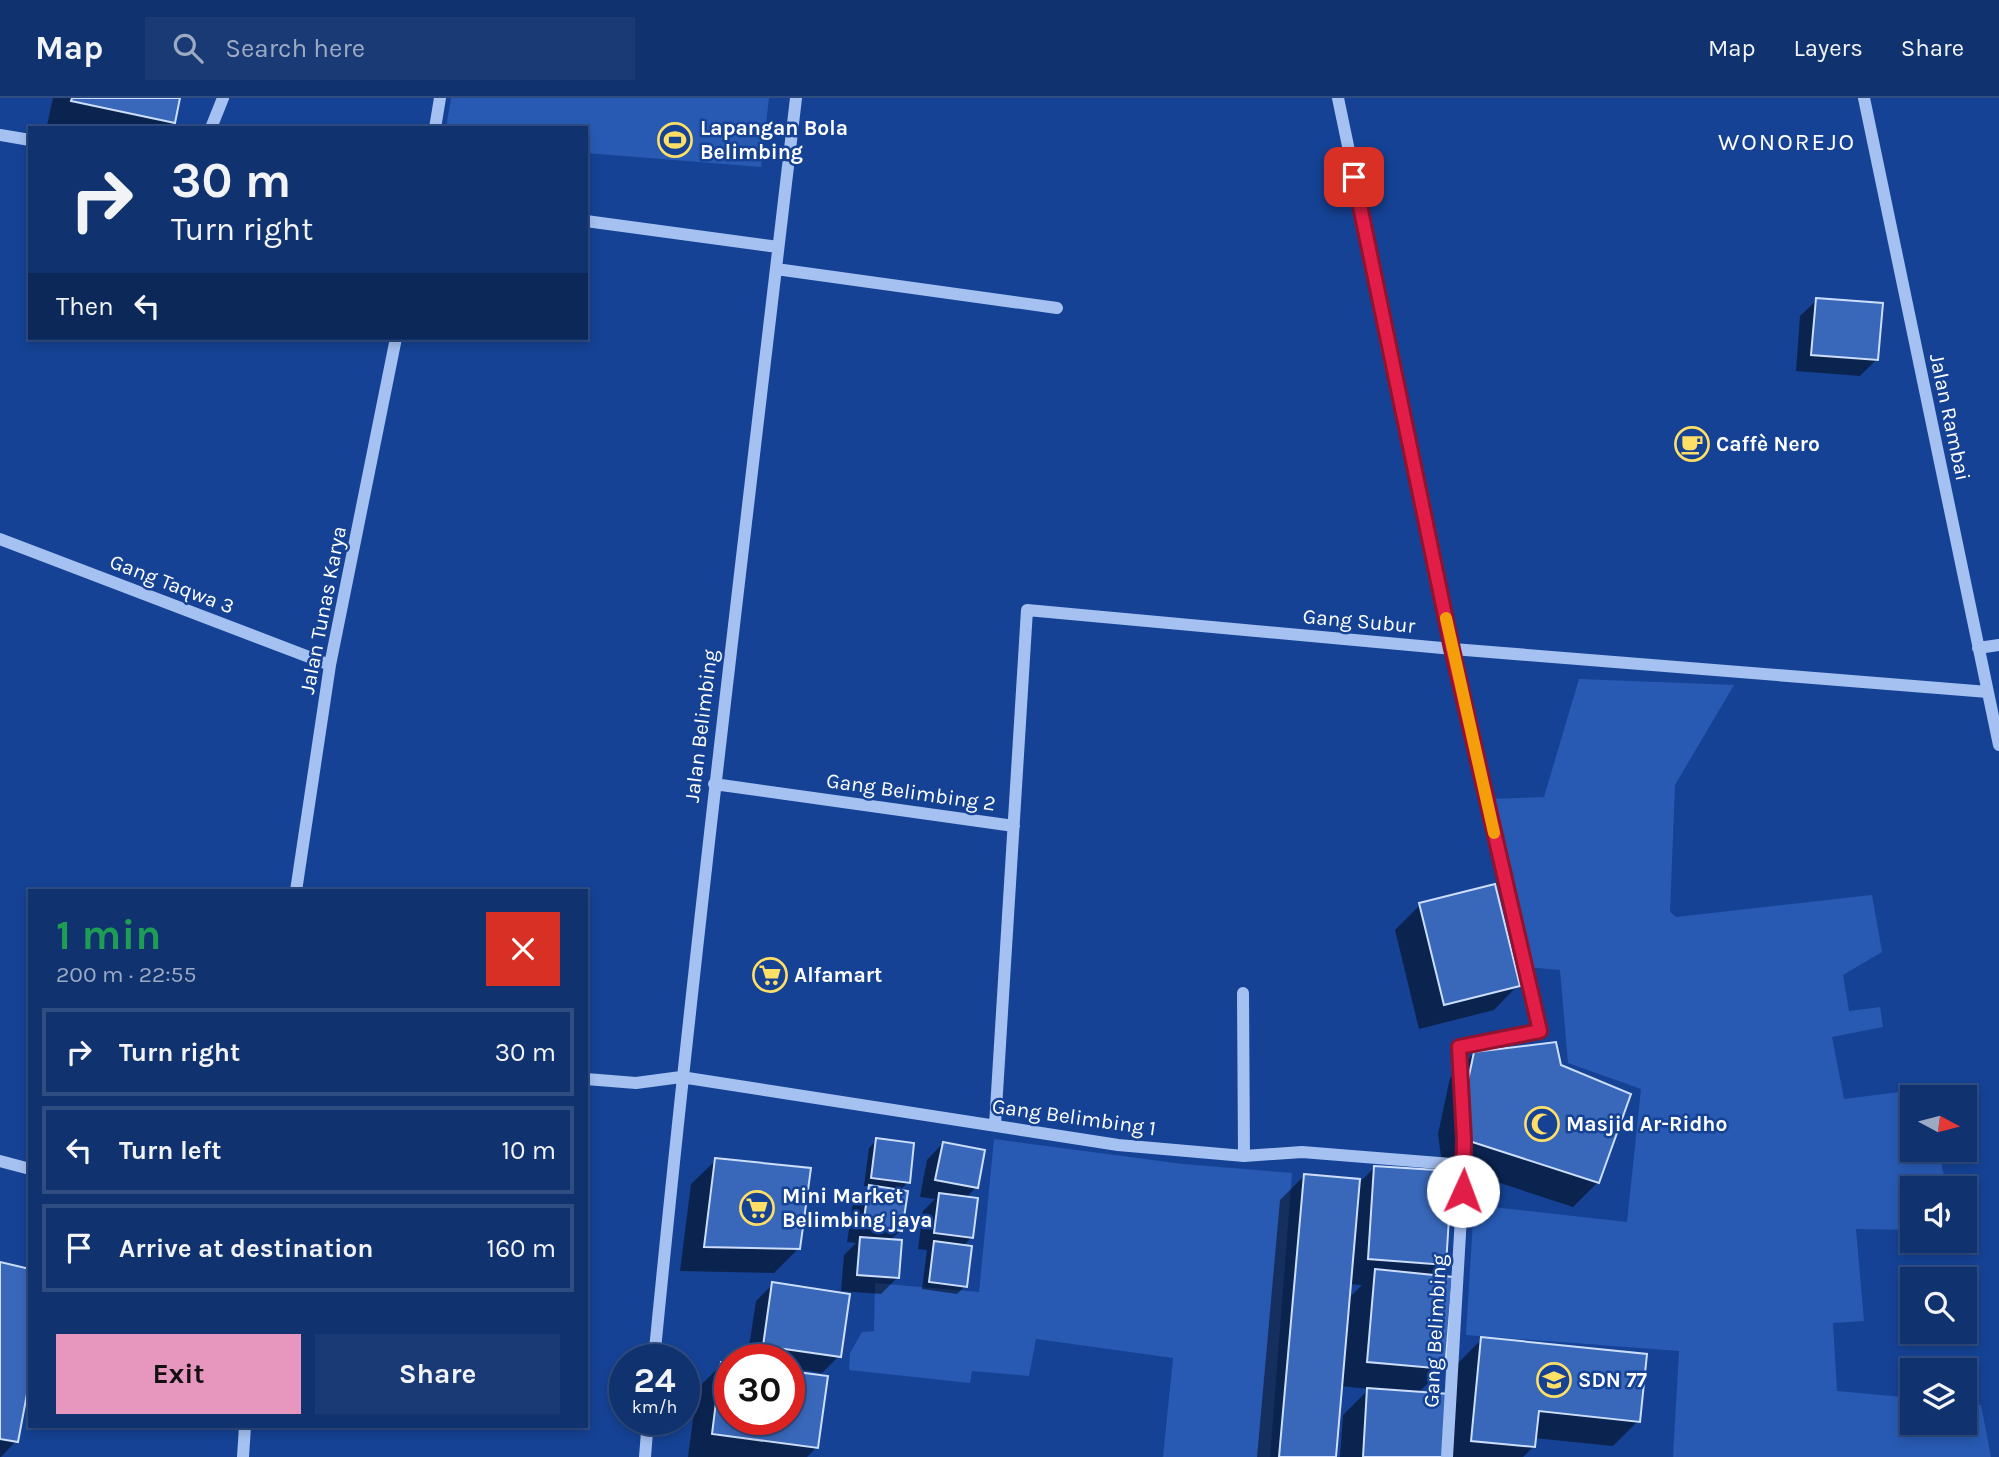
<!DOCTYPE html>
<html lang="en">
<head>
<meta charset="utf-8">
<style>
  :root { --surface:#10326f; --page:#193a74; --text:#f1f3f6; --muted:#9caac3; --line:#304d82; --accent:#e797bd }
  body { margin:0; font-family:Karla,sans-serif; background:var(--page); color:var(--text); height:100vh; display:flex; flex-direction:column; font-size:26px; white-space:nowrap }
  * { box-sizing:border-box; margin:0 }
  p { font-size:23px; color:var(--muted) }
  .icon { flex:none; width:38px; height:38px; fill:none; stroke:currentColor; stroke-width:2; stroke-linecap:round; stroke-linejoin:round }
  .map { position:relative; flex:1; overflow:hidden }
  .side { position:absolute; left:28px; top:791px; width:560px; height:539px; display:flex; flex-direction:column; background:var(--surface); border-radius:0px; box-shadow:0 4px 10px #0003,0 0 0 2px var(--line) }
  .side>* { flex:none }
  .banner { position:absolute; left:28px; top:28px; width:560px; height:214px; border-radius:0px; box-shadow:0 4px 10px #0003,0 0 0 2px var(--line); background:#10326f; color:var(--text); overflow:hidden }
  .needle { width:46px; rotate:97deg }
  .fabs { position:absolute; left:1900px; top:987px; display:grid; gap:14px }
  .fabs a { display:grid; place-items:center; width:77px; height:77px; border-radius:0px; background:var(--surface); box-shadow:0 4px 10px #0003,0 0 0 2px var(--line); font-size:35px }
  .speed { position:absolute; left:609px; top:1246px; display:flex; gap:14px; font-size:35px; font-weight:700; text-align:center }
  .speed>* { display:grid; place-content:center; width:91px; height:91px; border-radius:50%; background:var(--surface); box-shadow:0 4px 10px #0003,0 0 0 2px var(--line); line-height:1 }
  .speed small { font-size:18px; font-weight:400 }
  .speed .limit { border:10px solid #d22; background:#fff; color:#111 }
  .pin { position:absolute; display:grid; place-items:center; width:60px; height:60px; color:#fff; margin:-30px; border-radius:14px; box-shadow:0 4px 10px #0006 }
  .me { position:absolute; width:77px; margin:-38px; rotate:2deg; stroke-linejoin:round; filter:drop-shadow(0 0 5px #0008) }
  .turn { display:flex; align-items:center; gap:24px; height:147px; padding:0 28px; font-size:32px }
  .turn .icon { width:91px; height:91px; stroke-width:2.5 }
  .turn b { display:block; font-size:49px; line-height:60px }
  .then { display:flex; align-items:center; height:66px; padding:0 28px; background:#0003; gap:14px; font-size:26px }
  .round { display:grid; place-items:center; flex:none; width:74px; height:74px; border-radius:0px; background:var(--page) }
  .overview { display:flex; align-items:center; justify-content:space-between; height:119px; padding:0 28px }
  h1 { font-size:42px; font-weight:700; line-height:52px; color:#1e9e55 }
  .action { display:flex; gap:14px; margin-top:auto; padding:14px 28px }
  .action a { flex:1; height:80px; border-radius:0px; background:var(--accent); color:#111; font-size:28px; font-weight:700; line-height:80px; text-align:center }
  .action a+a { background:var(--page); color:var(--text) }
  ul { padding:0; list-style:none }
  li { display:flex; align-items:center; gap:21px; height:88px; margin:0 14px 10px; padding:0 14px; border:4px solid var(--line); border-radius:0px }
  li div { flex:1 }
  li b { display:block; font-size:26px }
  li em { font-style:normal }
  header { display:flex; align-items:center; gap:42px; box-sizing:border-box; height:98px; padding:0 35px; background:var(--surface); border-bottom:2px solid var(--line) }
  header strong { font-size:33px }
  nav { display:flex; gap:38px; margin-inline-start:auto; font-size:24px }
  .search { width:490px; height:63px; background:var(--page); display:flex; align-items:center; gap:18px; box-sizing:border-box; padding:0 24px; border-radius:0px; color:var(--muted); font-size:26px }
  .map>svg:first-child { display:block }
</style>
</head>
<body>
<header>
<strong>Map</strong>
<div class="search"><svg class="icon" aria-label="search" viewBox="0 0 24 24"><circle cx="10" cy="10" r="6"/><path d="M15 15l6 6"/></svg>Search here</div>
<nav><a>Map</a><a>Layers</a><a>Share</a></nav>
</header>
<div class="map">
<svg width="1999" height="1359" viewBox="0 0 1999 1359">
  <rect width="100%" height="100%" fill="#154294"/>
  <!-- green -->
  <path fill="#285ab3" d="M451 0H769L761 69 586 55V30H446Z
    M1579 581 1734 587 1675 687 1670 814 1676 819 1872 797 1882 854 1843 877 1849 913 1880 909 1883 929 1832 939 1844 1001 1923 991 1925 999H1913V1052H1938L1947 1090H1913V1132L1856 1131 1864 1223 1833 1225 1837 1293 1913 1300V1325H1965V1305L1981 1307 1991 1359H1673L1679 1253 1466 1237 1474 1107 1627 1124 1641 991 1568 965 1560 872 1525 869 1487 701 1544 699Z
    M994 1041 1183 1066 1292 1075 1270 1359H1163L1173 1260 1036 1241 1029 1278 972 1273 970 1285 849 1272 850 1255 862 1234 874 1233 875 1185 979 1194Z"/>
  <!-- shadow -->
  <path fill="#0007" fill-rule="evenodd" d="M53 0H179L173 24 168 30H60L47 27Z
    M1817 202 1876 262 1860 278 1796 273 1800 218Z
    M1420 807 1518 887 1494 912 1419 931 1395 832Z
    M1474 955 1560 969 1598 1084 1573 1109 1442 1066 1438 1036 1450 980Z
    M877 1042 908 1084 899 1093 900 1133 889 1143 897 1180 881 1196 841 1193 844 1157 856 1145 847 1144 853 1105 870 1088H864L869 1050Z
    M943 1045 976 1089 966 1100 971 1140 963 1148 965 1188 957 1196 922 1191 927 1152 918 1151 923 1113 935 1101 920 1099 927 1062Z
    M716 1062 799 1150 774 1175 680 1173 691 1086Z
    M1375 1069 1444 1166 1432 1178 1443 1270 1418 1295 1444 1359H1340L1343 1317 1369 1291 1340 1288 1334 1359H1257L1280 1102 1304 1078 1358 1086ZM1349 1186 1362 1187 1348 1201Z
    M0 1166 16 1343 1 1359H0Z
    M773 1186 839 1258 822 1275 789 1270V1262H747L756 1203Z
    M1482 1241 1638 1323 1613 1348 1534 1340 1533 1349 1523 1359H1448L1457 1266Z
    M722 1266 730 1321 817 1349 807 1359H688L697 1291Z"/>
  <!-- building -->
  <path fill="#3968bb" stroke="#ccdefc" stroke-width="2" d="M72 0H180L175 25 71 3Z
    M1816 200 1883 205 1878 262 1811 257Z
    M1495 786 1520 888 1444 907 1419 805Z
    M1556 944 1561 967 1631 996 1599 1085 1466 1042 1462 1011 1474 954Z
    M876 1040 914 1045 910 1085 871 1080Z
    M943 1044 985 1052 978 1090 935 1082Z
    M715 1060 811 1070 800 1151 704 1149Z
    M1374 1068 1452 1073 1446 1167 1368 1161Z
    M1304 1076 1360 1081 1336 1359H1279Z
    M869 1087 908 1093 902 1133 863 1127Z
    M939 1095 978 1100 973 1140 934 1135Z
    M860 1139 902 1142 899 1180 857 1177Z
    M934 1143 972 1148 967 1189 929 1184Z
    M0 1164 30 1171V1280L18 1344 0 1341Z
    M1375 1171 1453 1179 1445 1271 1367 1264Z
    M772 1184 850 1196 841 1259 763 1248Z
    M1481 1239 1647 1256 1640 1324 1539 1313 1535 1349 1471 1343Z
    M721 1264 730 1265V1321H789V1273L828 1278 818 1350 712 1336Z
    M1367 1290 1450 1296 1446 1359H1363Z"/>
  <g fill="none" stroke-linecap="round" stroke-linejoin="round">
    <!-- minor -->
    <path stroke="#a5c1f1" stroke-width="12" d="M1338 0 1453 551 1540 933 1459 949 1464 1067 1447 1359
      M1864 0 1999 647
      M211 30 223 0
      M435 30 440 0
      M0 37 30 42
      M586 123 778 149
      M776 171 1057 210
      M0 441 330 567
      M1978 550 1999 547
      M714 686 1014 728
      M296 793 330 567 396 240
      M1243 895 1244 1058
      M586 981 636 985 681 979 1118 1047 1244 1058 1302 1054 1464 1067
      M995 1027 1027 512 1453 551 1988 594
      M0 1063 30 1071
      M654 1262C695 840 747 420 796 0
      M243 1359 245 1328
      M645 1359 648 1321"/>
  </g>
  <g fill="none" stroke-linecap="round" stroke-linejoin="round">
    <!-- route casing -->
    <g stroke="#92132f" stroke-width="18">
      <path id="route" d="M1354 79 1452 551 1540 933 1459 949 1464 1042 1463 1093"/>
    </g>
    <!-- route -->
    <use href="#route" stroke="#e11d48" stroke-width="12"/>
    <!-- slow -->
    <path stroke="#f59e0b" stroke-width="12" d="M1446 520 1494 735"/>
  </g>
  <!-- icons -->
  <defs>
    <g id="stadium-ring" transform="scale(1.75)"><circle r="9.5" fill="#154294" stroke="#ffdf65" stroke-width="1.5"/><path d="M0-5a6.5 5 0 1 0 0 10a6.5 5 0 1 0 0-10ZM-3.5-1.8h7v3.6h-7Z" fill="#ffdf65"/></g>
    <g id="cafe-ring" transform="scale(1.75)"><circle r="9.5" fill="#154294" stroke="#ffdf65" stroke-width="1.5"/><path d="M-5.5-4.5H6V0H3Q3 3.5 0 3.5H-2.5Q-5.5 3.5-5.5 0ZM3-3.2v2h1.7v-2ZM-6 4.5H4V6H-6Z" fill="#ffdf65"/></g>
    <g id="supermarket-ring" transform="scale(1.75)"><circle r="9.5" fill="#154294" stroke="#ffdf65" stroke-width="1.5"/><path d="M-6-5.5h2.5l.6 2H6L4.5 2H-2.5L-4.4-4H-6ZM-1.5 3.2a1.3 1.3 0 1 0 .1 0ZM3 3.2a1.3 1.3 0 1 0 .1 0Z" fill="#ffdf65"/></g>
    <g id="mosque-ring" transform="scale(1.75)"><circle r="9.5" fill="#154294" stroke="#ffdf65" stroke-width="1.5"/><path d="M3.5-4.9A6 6 0 1 0 3.5 4.9A5 5 0 1 1 3.5-4.9Z" fill="#ffdf65"/></g>
    <g id="school-ring" transform="scale(1.75)"><circle r="9.5" fill="#154294" stroke="#ffdf65" stroke-width="1.5"/><path d="M0-5L7-2L0 1L-7-2ZM-4 1L0 2.5L4 1V4Q0 6-4 4Z" fill="#ffdf65"/></g>
  </defs>
  <g fill-rule="evenodd">
    <use href="#stadium-ring" x="675" y="42"/>
    <use href="#cafe-ring" x="1692" y="346"/>
    <use href="#supermarket-ring" x="770" y="877"/>
    <use href="#mosque-ring" x="1542" y="1026"/>
    <use href="#supermarket-ring" x="757" y="1110"/>
    <use href="#school-ring" x="1554" y="1282"/>
  </g>
  <g text-anchor="middle" stroke-width="5" stroke-linejoin="round" paint-order="stroke">
    <!-- poi labels -->
    <g font-size="21" font-weight="bold" fill="#fff" stroke="#154294" text-anchor="start">
      <text x="700" y="37">Lapangan Bola<tspan x="700" dy="24">Belimbing</tspan></text>
      <text x="1716" y="353">Caffè Nero</text>
      <text x="794" y="884">Alfamart</text>
      <text x="1566" y="1033">Masjid Ar-Ridho</text>
      <text x="782" y="1105">Mini Market<tspan x="782" dy="24">Belimbing jaya</tspan></text>
      <text x="1578" y="1289">SDN 77</text>
    </g>
    <!-- street labels -->
    <g font-size="21" fill="#fff" stroke="#154294">
      <text transform="translate(1950 319) rotate(78)" y="7">Jalan Rambai</text>
      <text transform="translate(172 486) rotate(21)" y="7">Gang Taqwa 3</text>
      <text transform="translate(323 512) rotate(-79)" y="7">Jalan Tunas Karya</text>
      <text transform="translate(1359 523) rotate(5)" y="7">Gang Subur</text>
      <text transform="translate(701 628) rotate(-83)" y="7">Jalan Belimbing</text>
      <text transform="translate(911 694) rotate(8)" y="7">Gang Belimbing 2</text>
      <text transform="translate(1074 1019) rotate(8)" y="7">Gang Belimbing 1</text>
      <text transform="translate(1435 1233) rotate(-87)" y="7">Gang Belimbing</text>
    </g>
    <!-- quarter labels -->
    <g font-size="24" letter-spacing="2" fill="#fff" stroke="#154294">
      <text x="1787" y="52">WONOREJO</text>
    </g>
  </g>
</svg>
<div class="fabs">
<a><svg class="needle" viewBox="-14 -14 28 28"><path d="M0-13l5 13h-10z" fill="#e53935"/><path d="M0 13l5-13h-10z" fill="#9caac3"/></svg></a>
<a><svg class="icon" aria-label="sound" viewBox="0 0 24 24"><path d="M4 9h4l5-4v14l-5-4H4zM17 9q2 3 0 6"/></svg></a>
<a><svg class="icon" aria-label="search" viewBox="0 0 24 24"><circle cx="10" cy="10" r="6"/><path d="M15 15l6 6"/></svg></a>
<a><svg class="icon" aria-label="layers" viewBox="0 0 24 24"><path d="M12 4l9 5-9 5-9-5zM3 14l9 5 9-5"/></svg></a>
</div>
<div class="speed"><div>24<small>km/h</small></div><div class="limit">30</div></div>
<div class="pin" style="left:1354px;top:79px;background:#d93025"><svg class="icon" aria-label="arrive" viewBox="0 0 24 24"><path d="M6 21V4h12l-3 4 3 4H6"/></svg></div>
<svg class="me" style="left:1463px;top:1093px" viewBox="-20 -20 40 40"><circle r="19" fill="#fff"/><path d="M0-13L10 11 0 6-10 11z" fill="#e11d48"/></svg>
<div class="banner">
<div class="turn"><svg class="icon" aria-label="right" viewBox="0 0 24 24"><path d="M7 20v-9h11M14 6l5 5-5 5"/></svg><div><b>30 m</b>Turn right</div></div>
<div class="then">Then<svg class="icon" aria-label="left" viewBox="0 0 24 24"><path d="M17 20v-9H6M10 6l-5 5 5 5"/></svg></div>
</div>
<section class="side">
<div class="overview"><div><h1>1 min</h1><p>200 m · 22:55</p></div><a class="round" style="background:#d93025;color:#fff"><svg class="icon" aria-label="close" viewBox="0 0 24 24"><path d="M6 6l12 12M18 6L6 18"/></svg></a></div>
<ul>
<li><svg class="icon" aria-label="right" viewBox="0 0 24 24"><path d="M7 20v-9h11M14 6l5 5-5 5"/></svg><div><b>Turn right</b></div><em>30 m</em></li>
<li><svg class="icon" aria-label="left" viewBox="0 0 24 24"><path d="M17 20v-9H6M10 6l-5 5 5 5"/></svg><div><b>Turn left</b></div><em>10 m</em></li>
<li><svg class="icon" aria-label="arrive" viewBox="0 0 24 24"><path d="M6 21V4h12l-3 4 3 4H6"/></svg><div><b>Arrive at destination</b></div><em>160 m</em></li>
</ul>
<div class="action"><a>Exit</a><a>Share</a></div>
</section>
</div>
</body>
</html>
